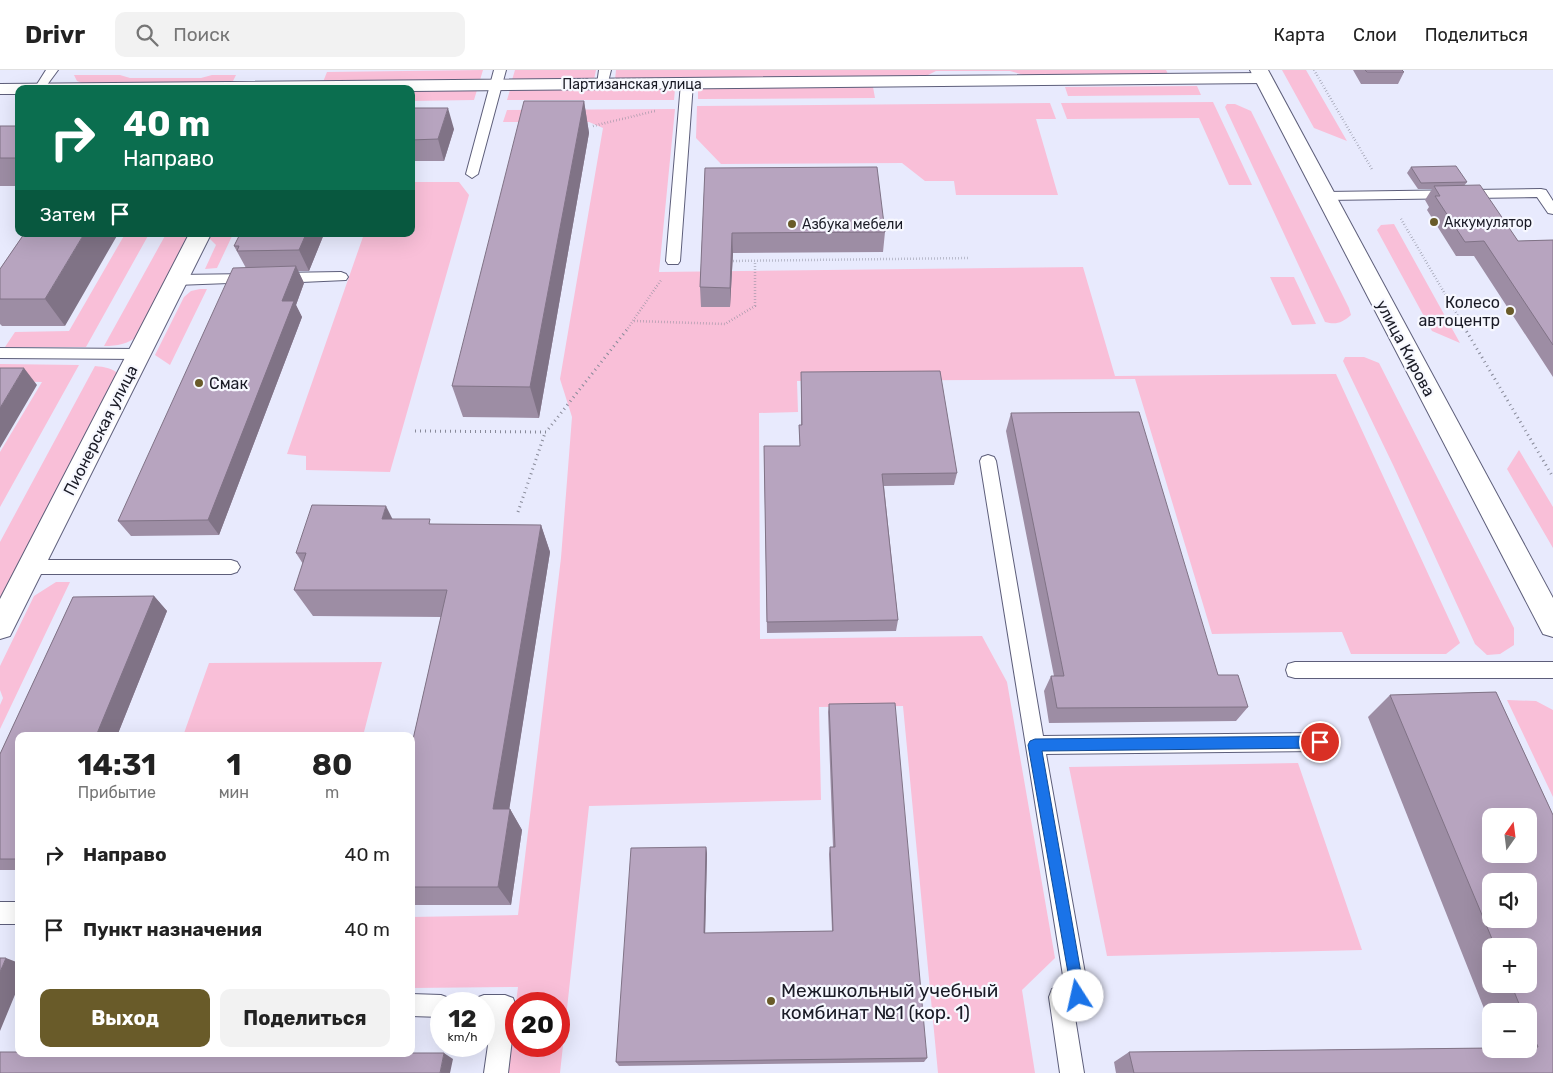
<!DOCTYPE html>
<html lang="ru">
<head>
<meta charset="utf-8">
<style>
  :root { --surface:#fff; --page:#f2f2f2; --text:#222; --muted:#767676; --line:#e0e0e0; --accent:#695b29 }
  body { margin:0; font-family:Rubik,sans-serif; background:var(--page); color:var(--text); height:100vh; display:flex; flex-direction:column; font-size:19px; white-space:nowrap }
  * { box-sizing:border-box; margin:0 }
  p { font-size:16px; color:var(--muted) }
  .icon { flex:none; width:28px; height:28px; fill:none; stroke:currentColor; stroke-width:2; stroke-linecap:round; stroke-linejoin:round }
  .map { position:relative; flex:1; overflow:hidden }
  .sheet { position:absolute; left:15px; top:662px; width:400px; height:325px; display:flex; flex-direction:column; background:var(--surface); border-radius:10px; box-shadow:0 5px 20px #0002 }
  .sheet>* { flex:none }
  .guide { position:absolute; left:15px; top:15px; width:400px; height:152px; border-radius:10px; box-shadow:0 5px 20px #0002; background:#0b6e4f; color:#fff; overflow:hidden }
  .needle { width:32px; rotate:14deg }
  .fabs { position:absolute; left:1482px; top:738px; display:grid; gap:10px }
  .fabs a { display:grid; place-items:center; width:55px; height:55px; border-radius:10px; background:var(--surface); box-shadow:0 5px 20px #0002; font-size:25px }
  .speed { position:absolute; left:430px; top:922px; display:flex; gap:10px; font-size:25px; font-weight:700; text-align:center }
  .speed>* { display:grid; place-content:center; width:65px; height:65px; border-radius:50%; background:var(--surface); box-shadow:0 5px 20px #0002; line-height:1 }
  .speed small { font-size:12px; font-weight:400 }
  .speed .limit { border:8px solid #d22; background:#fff; color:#111 }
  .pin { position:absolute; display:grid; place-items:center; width:42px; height:42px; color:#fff; margin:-21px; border:2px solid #fff; border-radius:50%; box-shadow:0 1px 5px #0007 }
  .me { position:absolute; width:55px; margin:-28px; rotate:350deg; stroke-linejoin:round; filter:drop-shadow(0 0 4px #0008) }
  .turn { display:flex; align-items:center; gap:18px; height:105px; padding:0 25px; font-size:22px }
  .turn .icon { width:65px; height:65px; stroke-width:2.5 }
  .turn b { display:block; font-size:35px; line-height:42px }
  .then { display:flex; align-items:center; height:48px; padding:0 25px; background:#0003; gap:10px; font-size:19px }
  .eta { display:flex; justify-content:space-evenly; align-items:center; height:85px; text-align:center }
  .eta b { font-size:30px; font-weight:700; line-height:35px }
  .action { display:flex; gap:10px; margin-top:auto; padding:10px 25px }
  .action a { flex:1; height:58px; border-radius:10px; background:var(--accent); color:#fff; font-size:20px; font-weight:700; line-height:58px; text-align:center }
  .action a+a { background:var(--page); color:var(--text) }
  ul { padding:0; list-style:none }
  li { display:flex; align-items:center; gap:15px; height:75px; padding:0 25px }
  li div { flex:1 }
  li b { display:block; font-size:19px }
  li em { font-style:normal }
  header { display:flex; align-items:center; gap:30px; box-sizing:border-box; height:70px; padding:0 25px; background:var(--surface); border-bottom:1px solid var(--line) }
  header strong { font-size:24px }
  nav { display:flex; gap:28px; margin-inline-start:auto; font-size:18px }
  .search { width:350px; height:45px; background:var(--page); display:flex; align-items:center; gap:12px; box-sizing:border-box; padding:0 18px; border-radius:10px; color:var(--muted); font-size:19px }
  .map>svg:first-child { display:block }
</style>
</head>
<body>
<header>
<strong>Drivr</strong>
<div class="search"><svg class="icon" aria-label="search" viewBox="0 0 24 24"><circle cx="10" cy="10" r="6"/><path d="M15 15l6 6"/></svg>Поиск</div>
<nav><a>Карта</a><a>Слои</a><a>Поделиться</a></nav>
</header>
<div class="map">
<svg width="1553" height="1003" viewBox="0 0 1553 1003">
  <rect width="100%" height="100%" fill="#e8eafd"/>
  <!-- green -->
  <path fill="#f9bfd8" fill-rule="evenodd" d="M483 0 480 10 323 12 327 2Z
    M515 0H596L594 10H512Z
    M616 0H1166L1168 4 1027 6 1010 1H936L924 7 615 10Z
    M1282 0H1306L1347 71 1314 58Z
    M74 5H120L130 8H201L212 5H236L232 13H82L77 11Z
    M1197 16 1201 25 1068 26 1065 17Z
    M873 17 875 28 698 29V18Z
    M675 19 674 30H507L510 20Z
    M477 20 474 30 411 31V21Z
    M1213 32 1252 115H1229L1199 48 1067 49 1061 33Z
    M1050 33 1056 49H1036L1058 125H956L954 111H925L902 93 721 94 696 68 697 36Z
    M1227 34H1235L1251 41 1349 238 1351 245C1342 253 1336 255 1325 252L1225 37Z
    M675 39 659 202 1083 197 1115 306 1336 304 1460 573 1446 584H1351L1342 562 1212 564 1135 309 797 311 798 342 759 343 760 569 982 566 1007 612 1055 888 1022 920 1035 1003H938L903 636 819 637 821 730 589 736 560 1003H507L518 917 411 918V847L518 845 561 488 572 347 560 309 603 58 589 52H503L507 40ZM516 934H559V976H516Z
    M411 112H459L469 125 390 402 306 400V386L287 384 364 164H411Z
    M1394 154 1460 273 1432 261 1377 160 1381 155Z
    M125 164H149L86 277H5L15 262 69 261Z
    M166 164H191L138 266C127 274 118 276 104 276Z
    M210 164H233L217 198 205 199 216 175 208 167Z
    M1270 207H1294L1316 254 1292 255Z
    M200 219H207L170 295 155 285 184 227 191 221Z
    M1345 287H1364L1379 293 1514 558V575L1500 584 1487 585 1475 574 1394 397 1343 291Z
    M0 294 79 295 0 437V382L42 312 0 311Z
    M95 296C105 297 112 298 120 305L0 531V472Z
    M1519 380 1553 437V478L1507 399Z
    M56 512H70L0 659V635L3 628 0 620V596L34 526Z
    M382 592 363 666H183L209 593Z
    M1507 630 1536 631 1553 640V727Z
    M1298 693 1362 880 1107 886 1069 697Z"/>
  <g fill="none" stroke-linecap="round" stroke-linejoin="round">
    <!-- lane casing -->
    <g stroke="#5d5e7a" stroke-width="2">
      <path id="lane" d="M46 0H58L44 19H34Z
        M494 0H506L478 104 472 108 466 104Z
        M599 0H611L607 16 603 17 597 14Z
        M687 10 693 13 680 191 678 194H668L666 191 681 13Z
        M1541 119 1546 120 1553 131V144L1548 143 1537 127 1326 130 1320 126 1326 122Z
        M341 202 346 204 348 207 346 210 279 213 274 211 272 208 274 205 279 203Z
        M251 204 256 206 258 209 256 212 176 215 171 213 169 210 171 207 176 205Z
        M0 278 139 279 144 280 146 284 144 288 139 289 0 288Z
        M988 385 994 387 996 391 1043 666 1319 663 1326 666 1329 672 1326 678 1319 681 1046 684 1089 926 1086 934 1078 937 1073 935 1084 1003H1060L1049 927 1052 919 1060 916 1065 918 980 391 982 387Z
        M31 490H231L237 492 240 497 237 502 231 504H31L25 502 22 497 25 492Z
        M1295 592H1553V608H1295L1288 606 1286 600 1288 594Z
        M0 832H19V854H0Z
        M411 924 441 925 449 928 451 934H441V947L411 946Z
        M484 925H505L513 928 516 936 508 1003H484L492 947H484V934H474L476 928Z"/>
    </g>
    <!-- street casing -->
    <g stroke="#5d5e7a" stroke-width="2">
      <path id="street" d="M1263 3 1269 4 1272 8 1269 12 1263 13 411 21V19H19V24H0V14Z
        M189 164H211L10 566 0 569V529Z"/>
    </g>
    <!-- secondary casing -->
    <g stroke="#5d5e7a" stroke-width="2">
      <path id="secondary" d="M1250 0H1268L1553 528V567L1543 564Z"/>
    </g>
    <!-- path-far1 -->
    <path stroke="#888a99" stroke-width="2.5" stroke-dasharray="0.5 2.5" stroke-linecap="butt" d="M1314 0 1373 101
      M593 56 655 41
      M1401 149 1465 258
      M730 191 969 188
      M634 251 725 254 755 236V191
      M628 258 661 210"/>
    <!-- path -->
    <path stroke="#888a99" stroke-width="3" stroke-dasharray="1 4" stroke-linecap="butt" d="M1464 257 1553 407
      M415 361 546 362 629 257
      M518 442 545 363"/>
    <!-- lane -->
    <use href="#lane" fill="#fff" fill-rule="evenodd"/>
    <!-- street -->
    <use href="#street" fill="#fff" fill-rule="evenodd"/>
    <!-- secondary -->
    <use href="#secondary" fill="#fff" fill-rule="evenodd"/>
  </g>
  <!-- wall -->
  <path fill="#9d8da4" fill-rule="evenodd" d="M1353 0H1402L1404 2 1398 14H1361Z
    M584 31 589 63 539 348 463 347 452 316Z
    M411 38 454 59 444 91H411Z
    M0 56H19V116H0Z
    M1411 97 1467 112 1464 116 1518 171 1553 170V307L1474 186H1456L1427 140 1429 137 1425 130 1432 119H1418L1407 103Z
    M705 98 885 162 883 182 733 183 730 237H701L700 217Z
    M24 164 65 256H2L0 254V199Z
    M240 164H324L309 201H298L304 213 296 235 302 247 219 465 131 466 118 451 246 198 234 176Z
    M801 302 957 403 954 415 884 416 898 550 896 561 767 563 764 376H800L799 355H801Z
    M1011 343 1218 605 1248 637 1236 651 1049 653 1044 621 1051 606H1054L1006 361Z
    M393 449 432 454 541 455 550 482 509 739H510L522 760 511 835H411V678L441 547 313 546 294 520 303 494 296 483Z
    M154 526 167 541 117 666H19V800H0V684L73 527Z
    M1496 622 1553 745V1003H1116L1114 992 1129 982 1491 978V979H1529V941H1491V956L1368 647 1390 625ZM1491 746H1529V784H1491ZM1491 811H1529V849H1491ZM1491 876H1529V914H1491Z
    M829 634 927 988 924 992 619 996 616 992 706 777 707 784 705 863 832 861 829 784 830 777H833L828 642Z"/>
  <!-- shaded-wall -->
  <path fill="#807386" d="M584 31 589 63 539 348 530 317Z
    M448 38 454 59 444 91 438 69Z
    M732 163 733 183 730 237V218Z
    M84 164H118L65 256 45 229Z
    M306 164H324L309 201 299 180Z
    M296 196 304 213 296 235 302 247 219 465 208 450 282 231Z
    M24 298 37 315 0 378V338Z
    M386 436 400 464 382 449Z
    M541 455 550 482 506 760 493 739Z
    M154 526 167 541 117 666H96Z
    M510 739 522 760 511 835 498 817Z
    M706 777 707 784 705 869 704 863Z
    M6 888 19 893V915L0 961V902Z
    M444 983 453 989 450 1003H440Z"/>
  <!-- building -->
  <path fill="#b7a4bf" stroke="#807386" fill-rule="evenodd" d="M1365 0H1402L1404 2H1367Z
    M524 31H584L530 317 452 316Z
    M411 38H448L438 69 411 70Z
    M0 56H19V88H0Z
    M1456 96 1467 112 1421 113 1411 97Z
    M877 97 885 162 732 163 730 218 700 217 705 98Z
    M1480 115 1518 171 1553 170V275L1484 171 1465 172 1435 126H1440L1434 116Z
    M24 164H84L45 229H0V199Z
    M240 164H306L299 180 237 181 239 176H234Z
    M296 196 282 231H294L208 450 118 451 233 198Z
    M0 298H24L0 338Z
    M940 301 957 403 882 404 898 550 767 552 764 376H800L799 355H802L801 302Z
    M1139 342 1218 605H1238L1248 637 1057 638 1051 606H1064L1011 343Z
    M312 435 386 436 382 449H430L429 454 541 455 493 739H510L498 817H411V678L447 520H294L306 483H296Z
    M154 526 96 666H19V789H0V684L73 527Z
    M1496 622 1553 745V1003H1134L1129 982 1491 978V979H1529V978L1538 977 1529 956V941H1522L1511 914H1529V876H1495L1390 625ZM1491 746H1529V784H1491ZM1491 811H1529V849H1491Z
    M895 633 927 988 616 992 631 778 706 777 704 863 833 861 830 777H835L829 634Z
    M0 888H6L0 902Z
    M0 982H19V984H411V983H444L440 1003H0Z"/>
  <!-- route -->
  <path fill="#1a73e8" stroke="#114b97" d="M1320 666 1324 668 1326 672 1324 676 1320 678 1042 681 1085 926 1083 931 1078 933 1073 931 1028 675 1030 671 1035 669Z"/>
  <!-- markers -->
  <g fill="#695b29" stroke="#f7f8ff" stroke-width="2">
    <circle cx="1434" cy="152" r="5"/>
    <circle cx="792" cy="154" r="5"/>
    <circle cx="1510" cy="241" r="5"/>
    <circle cx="199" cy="313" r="5"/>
    <circle cx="771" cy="931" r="5"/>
  </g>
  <g text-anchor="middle" stroke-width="4.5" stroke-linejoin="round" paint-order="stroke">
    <!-- far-street labels -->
    <g font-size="14" fill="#1a1b26" stroke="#f7f8ff">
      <text x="632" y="19">Партизанская улица</text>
    </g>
    <!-- far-poi labels -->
    <g font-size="14" fill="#1a1b26" stroke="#f7f8ff" text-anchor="start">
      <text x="1444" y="157">Аккумулятор</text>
      <text x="802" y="159">Азбука мебели</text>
    </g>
    <!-- poi labels -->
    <g font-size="16" fill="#1a1b26" stroke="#f7f8ff" text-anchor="end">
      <text x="1500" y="238">Колесо<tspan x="1500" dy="18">автоцентр</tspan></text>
      <text x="209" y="319" text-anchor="start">Смак</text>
    </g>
    <!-- street labels -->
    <g font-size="16" fill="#1a1b26" stroke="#f7f8ff">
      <text transform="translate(1406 278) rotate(62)" y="6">улица Кирова</text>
      <text transform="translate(100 360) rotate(-63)" y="6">Пионерская улица</text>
    </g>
    <!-- near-poi labels -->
    <g font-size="19" fill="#1a1b26" stroke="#f7f8ff" text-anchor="start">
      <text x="781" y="927">Межшкольный учебный<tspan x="781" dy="22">комбинат №1 (кор. 1)</tspan></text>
    </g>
  </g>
</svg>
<div class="fabs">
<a><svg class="needle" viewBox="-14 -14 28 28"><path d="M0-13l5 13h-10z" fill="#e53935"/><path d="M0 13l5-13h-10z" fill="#767676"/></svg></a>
<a><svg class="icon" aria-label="sound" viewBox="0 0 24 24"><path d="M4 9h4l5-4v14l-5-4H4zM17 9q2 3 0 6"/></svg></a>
<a>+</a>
<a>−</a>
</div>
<div class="speed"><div>12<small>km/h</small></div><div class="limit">20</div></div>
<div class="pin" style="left:1320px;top:672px;background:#d93025"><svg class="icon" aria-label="arrive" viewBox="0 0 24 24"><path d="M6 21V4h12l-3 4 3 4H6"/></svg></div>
<svg class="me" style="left:1078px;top:926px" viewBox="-20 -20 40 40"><circle r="19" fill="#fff"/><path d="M0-13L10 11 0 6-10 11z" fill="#1a73e8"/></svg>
<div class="guide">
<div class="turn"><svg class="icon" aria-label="right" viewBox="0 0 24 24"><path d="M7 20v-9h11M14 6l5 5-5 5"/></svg><div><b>40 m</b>Направо</div></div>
<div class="then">Затем<svg class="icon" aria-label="arrive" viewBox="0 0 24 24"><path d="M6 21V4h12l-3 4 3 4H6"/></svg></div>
</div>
<section class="sheet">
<div class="eta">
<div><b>14:31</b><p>Прибытие</p></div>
<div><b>1</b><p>мин</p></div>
<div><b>80</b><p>m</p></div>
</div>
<ul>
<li><svg class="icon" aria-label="right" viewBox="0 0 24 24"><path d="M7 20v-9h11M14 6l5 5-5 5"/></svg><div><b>Направо</b></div><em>40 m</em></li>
<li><svg class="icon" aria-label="arrive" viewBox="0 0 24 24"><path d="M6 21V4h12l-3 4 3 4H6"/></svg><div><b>Пункт назначения</b></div><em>40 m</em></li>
</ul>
<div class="action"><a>Выход</a><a>Поделиться</a></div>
</section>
</div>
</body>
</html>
